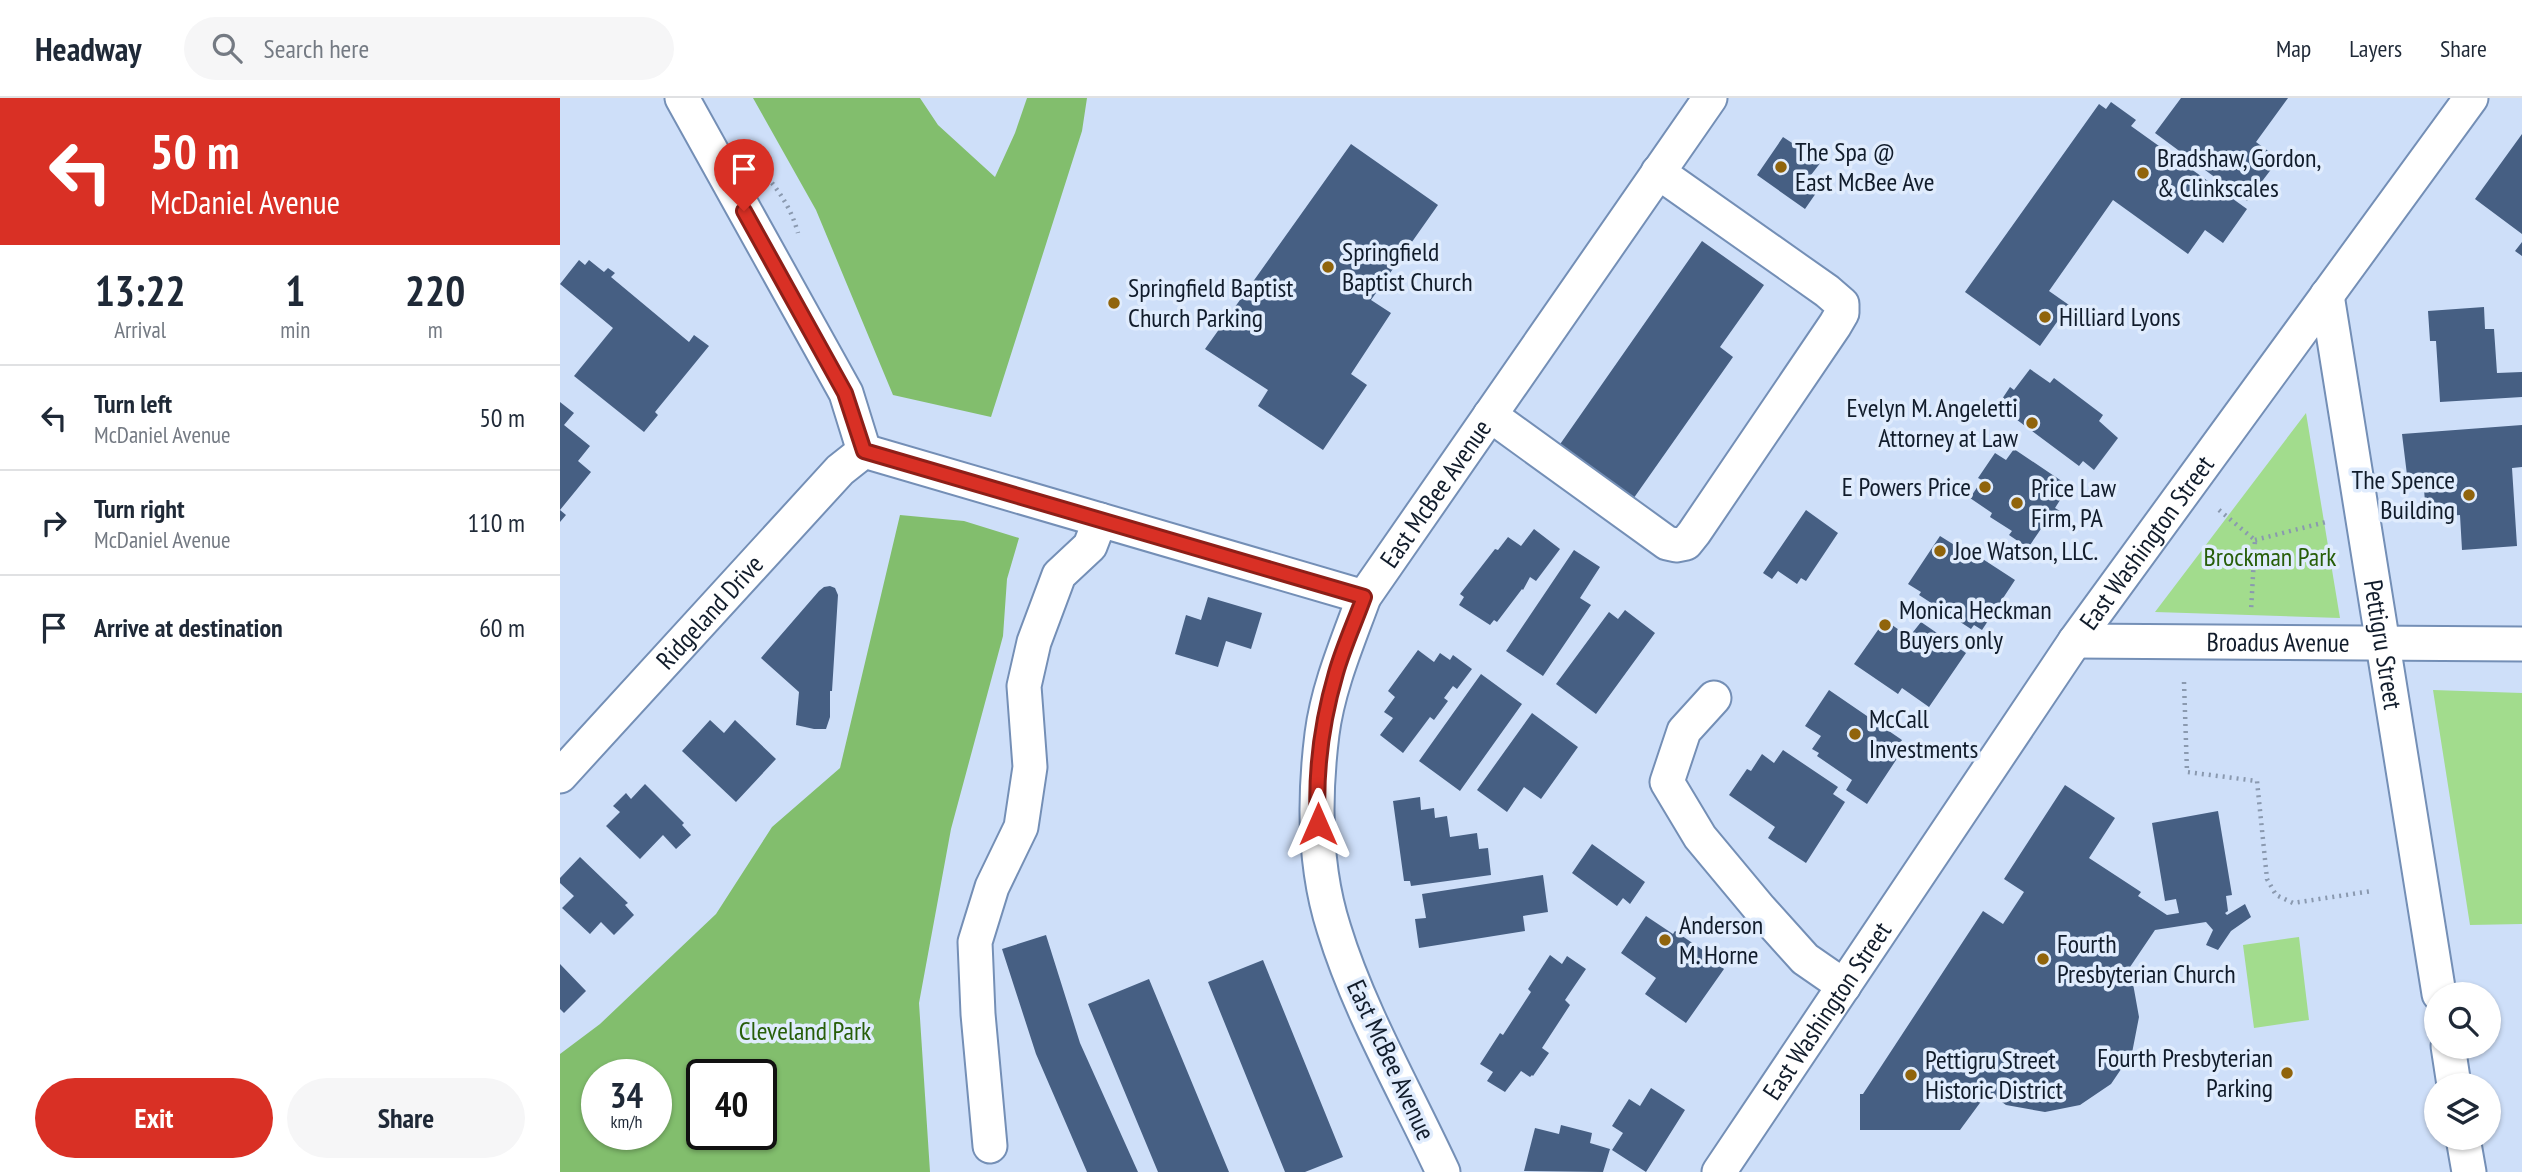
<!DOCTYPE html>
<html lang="en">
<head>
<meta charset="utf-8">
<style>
  :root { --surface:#fff; --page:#f6f6f7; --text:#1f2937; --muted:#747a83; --line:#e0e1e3; --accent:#d93025 }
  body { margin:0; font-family:"PT Sans Narrow",sans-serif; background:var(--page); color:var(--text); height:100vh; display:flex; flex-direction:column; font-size:26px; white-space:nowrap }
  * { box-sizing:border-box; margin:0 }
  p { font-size:23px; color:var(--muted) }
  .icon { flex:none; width:38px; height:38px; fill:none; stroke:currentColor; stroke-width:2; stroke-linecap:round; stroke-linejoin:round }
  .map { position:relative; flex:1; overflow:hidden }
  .side { display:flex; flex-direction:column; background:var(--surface); width:560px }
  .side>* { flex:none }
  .banner { background:#d93025; color:#fff; overflow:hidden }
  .buttons { position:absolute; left:1864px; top:884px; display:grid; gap:14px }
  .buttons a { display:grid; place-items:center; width:77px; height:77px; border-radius:50%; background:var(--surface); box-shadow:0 2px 5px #0004; font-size:35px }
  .speed { position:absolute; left:21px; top:961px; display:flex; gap:14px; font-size:35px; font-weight:700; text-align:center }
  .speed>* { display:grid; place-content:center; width:91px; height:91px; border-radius:50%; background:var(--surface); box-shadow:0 2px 5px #0004; line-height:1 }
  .speed small { font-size:18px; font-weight:400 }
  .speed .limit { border:4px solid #111; border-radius:10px; background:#fff; color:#111 }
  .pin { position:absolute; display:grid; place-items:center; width:60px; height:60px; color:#fff; margin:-72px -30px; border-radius:50% 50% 50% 0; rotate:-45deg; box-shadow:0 0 7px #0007 }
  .pin .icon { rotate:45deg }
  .me { position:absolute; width:77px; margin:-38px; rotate:0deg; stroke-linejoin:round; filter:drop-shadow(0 0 5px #0008) }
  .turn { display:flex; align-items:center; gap:24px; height:147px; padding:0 35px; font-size:32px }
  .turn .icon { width:91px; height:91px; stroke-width:2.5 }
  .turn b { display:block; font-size:49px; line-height:60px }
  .eta { display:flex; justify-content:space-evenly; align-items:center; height:119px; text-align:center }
  .eta b { font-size:42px; font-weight:600; line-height:49px }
  .action { display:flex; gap:14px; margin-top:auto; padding:14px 35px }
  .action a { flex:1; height:80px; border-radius:42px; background:var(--accent); color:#fff; font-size:28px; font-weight:600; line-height:80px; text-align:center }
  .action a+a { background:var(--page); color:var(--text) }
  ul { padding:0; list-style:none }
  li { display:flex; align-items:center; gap:21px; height:105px; padding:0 35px; border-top:2px solid var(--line) }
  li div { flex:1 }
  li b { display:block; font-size:26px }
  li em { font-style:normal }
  header { display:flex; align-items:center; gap:42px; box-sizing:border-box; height:98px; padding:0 35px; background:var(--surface); border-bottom:2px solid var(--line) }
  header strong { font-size:33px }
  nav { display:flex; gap:38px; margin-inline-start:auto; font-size:24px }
  .search { width:490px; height:63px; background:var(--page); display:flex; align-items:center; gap:18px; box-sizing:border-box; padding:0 24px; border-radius:38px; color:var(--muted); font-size:26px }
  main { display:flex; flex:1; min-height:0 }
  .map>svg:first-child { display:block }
</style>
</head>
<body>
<header>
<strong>Headway</strong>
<div class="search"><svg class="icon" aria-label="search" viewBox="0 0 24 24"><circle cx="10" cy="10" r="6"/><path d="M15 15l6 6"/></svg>Search here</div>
<nav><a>Map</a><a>Layers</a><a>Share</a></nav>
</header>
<main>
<section class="side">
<div class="banner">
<div class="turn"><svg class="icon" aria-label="left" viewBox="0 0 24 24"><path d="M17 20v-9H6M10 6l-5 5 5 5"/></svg><div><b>50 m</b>McDaniel Avenue</div></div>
</div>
<div class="eta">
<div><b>13:22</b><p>Arrival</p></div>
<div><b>1</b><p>min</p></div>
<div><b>220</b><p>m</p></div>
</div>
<ul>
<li><svg class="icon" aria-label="left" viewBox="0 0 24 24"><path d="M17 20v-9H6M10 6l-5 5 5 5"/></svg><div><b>Turn left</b><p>McDaniel Avenue</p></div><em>50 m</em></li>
<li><svg class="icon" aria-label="right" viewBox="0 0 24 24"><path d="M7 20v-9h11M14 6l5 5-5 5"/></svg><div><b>Turn right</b><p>McDaniel Avenue</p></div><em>110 m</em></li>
<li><svg class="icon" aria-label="arrive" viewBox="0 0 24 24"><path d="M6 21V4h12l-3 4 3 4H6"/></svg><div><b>Arrive at destination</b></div><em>60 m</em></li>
</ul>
<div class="action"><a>Exit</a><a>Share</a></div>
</section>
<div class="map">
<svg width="1962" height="1074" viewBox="0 0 1962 1074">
  <rect width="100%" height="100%" fill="#cedff9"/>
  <!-- green -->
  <path fill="#a2dc8d" d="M1746 315 1780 520 1595 514Z
    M1873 592 1962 595V826L1910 827Z
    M1739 839 1749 922 1694 930 1683 847Z"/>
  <!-- forest -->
  <path fill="#82be6d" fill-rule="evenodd" d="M193 0H360L378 27 435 79 455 35 467 0H527L522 33 431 319 333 297 256 112Z
    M340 417 404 423 459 440 447 481 443 538 391 731 359 905 370 1074H0V956L40 926 156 816 212 729 280 670ZM37 976H96V1036H37ZM142 976H201V1036H142Z"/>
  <!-- building -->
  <path fill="#465f83" d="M1621 0H1728L1696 44 1719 61 1687 103 1595 35Z
    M1551 4 1576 22 1571 28 1687 111 1663 145 1645 132 1628 156 1553 102 1489 193 1509 207 1480 248 1405 194 1539 6 1546 11Z
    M1962 36V136L1915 101Z
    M1223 39 1261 64 1251 77 1263 85 1245 111 1197 77Z
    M791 46 878 107 811 202 831 215 791 276 807 287 763 352 698 308 708 292 645 251Z
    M1142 143 1204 187 1160 249 1173 259 1071 404 996 352Z
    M1962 144V158L1955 153Z
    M19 162 25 167 29 162 44 174 48 170 55 175 51 179 129 244 134 237 149 248 95 314 98 317 84 334 14 278 53 230 0 186Z
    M1924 209 1925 231H1934L1937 275 1962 274V299L1880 304 1876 243H1870L1868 213Z
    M1470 271 1490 285 1494 280 1543 317 1539 323 1558 340 1534 372 1523 363 1519 368 1441 310 1444 307 1440 304 1450 289 1454 292Z
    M0 304 14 315 4 327 30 348 18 363 31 374 0 412 6 417 0 424Z
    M1962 327V369L1952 370 1957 448 1902 452 1900 417 1866 419 1863 376 1847 377 1842 336Z
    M1454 351 1509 388 1495 410 1505 416 1494 431 1485 425 1468 450 1449 437 1452 433 1430 419 1432 415 1410 400 1422 382 1418 380 1435 355 1446 362Z
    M1246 412 1278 435 1246 483 1241 480 1237 486 1218 473 1212 481 1203 475Z
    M974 431 1000 451 976 483 970 479 963 492 962 491 937 524 934 522 930 527 899 507 904 499 900 496 935 451 938 452 948 439 961 448Z
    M1380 438 1396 448 1398 445 1455 482 1422 532 1414 527 1411 531 1359 497 1361 494 1348 486Z
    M1014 452 1040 469 1020 500 1031 507 983 578 946 553Z
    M270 488 275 490 278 497 272 593H270V619L266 631H254L236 627 239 594 201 560 259 493 264 489Z
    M648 499 702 515 691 551 666 543 658 569 615 556 626 517 641 522Z
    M1065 512 1095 535 1036 616 996 586 1049 514 1058 521Z
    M1325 522 1349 539 1361 524 1406 555 1369 609 1342 590 1338 596 1294 566Z
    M858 552 874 564 880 555 890 562 893 557 912 571 897 591 893 588 884 600 888 603 874 622 870 619 843 655 820 637 833 620 824 614 835 599 828 593Z
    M921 576 962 606 900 693 859 663Z
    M1269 592 1342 642 1335 653 1340 656 1307 706 1286 692 1292 682 1257 658 1259 655 1252 651 1261 638 1245 628Z
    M972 615 1018 649 981 701 964 689 947 714 917 692Z
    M150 622 164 635 175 622 216 661 176 704 122 653Z
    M1223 652 1278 689 1273 696 1285 704 1246 765 1208 740 1215 729 1169 697 1187 671 1191 673 1202 656 1214 665Z
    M85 686 124 725 122 727 131 737 116 751 103 737 80 761 46 728 60 714 53 708 66 695 71 701Z
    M1505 687 1555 720 1529 760 1581 794 1578 798 1607 817 1619 815 1616 801 1605 803 1592 725 1658 713 1672 797 1666 798 1668 813 1665 815 1667 817 1685 806 1691 819 1671 833 1658 852 1646 847 1653 832 1646 824 1595 832 1570 869 1579 919 1572 955 1551 986 1520 1007 1485 1014 1446 1007 1428 994 1400 1032H1300V996H1303L1423 813 1443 826 1464 794 1444 781Z
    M860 699 861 712 874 710 875 720 887 718 890 739 917 735 919 751 928 750 931 777 851 788 850 783H844L833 703Z
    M1032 746 1085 784 1070 806 1063 800 1057 808 1012 775Z
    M20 759 68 805 65 807 74 817 54 837 41 824 30 836 2 810 14 798 0 785V780Z
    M983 777 988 814 963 818 965 833 859 850 855 821 866 820 862 796Z
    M1086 818 1113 836 1115 833 1144 853 1142 855 1164 871 1126 925 1085 896 1096 880 1061 855Z
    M486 837 520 945 578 1074H527L476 956 442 851Z
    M990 857 1002 866 1007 858 1026 871 1005 902 1010 907 982 950 989 955 973 978 972 977 970 979 961 973 945 994 927 983 933 974 920 966 940 935 943 937 971 894 968 891Z
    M703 862 783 1059 745 1074H725L648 884Z
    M0 866 26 893 4 915 0 911Z
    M589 881 669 1074H598L528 906Z
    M1091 990 1125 1012 1086 1074 1052 1052 1063 1035 1052 1028 1069 1001 1080 1008Z
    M1001 1027 1032 1035 1030 1045 1050 1051 1043 1074 964 1073 975 1030 999 1036Z"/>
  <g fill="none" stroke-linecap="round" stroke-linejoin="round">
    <!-- minor casing -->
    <g stroke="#748fb6" stroke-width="37">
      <g id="minor">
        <path d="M122 0 286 295 304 353"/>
        <path id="s1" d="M1767 197 1879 896"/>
        <path d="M930 317 1107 445 1116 447 1126 445 1134 435 1275 227 1282 215V206L1267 193 1098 74"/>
        <path d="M304 353 804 499"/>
        <path id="s2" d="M1515 543 1962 546"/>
        <path d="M1154 600 1124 633 1107 684 1140 739 1200 811 1245 861 1284 888"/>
        <path id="s3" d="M0 678 280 372 304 353"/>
        <path d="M1888 948 1894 987"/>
        <path d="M1903 1040 1909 1074"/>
        <path d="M430 1048 418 916 415 844 432 789 461 729 470 669 464 588 474 544 499 477 530 448 540 422"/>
        <path id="s4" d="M883 1074C847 996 799 913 774 831 754 769 754 700 762 636 768 589 788 543 804 499L1150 0"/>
        <path id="s5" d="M1159 1074 1515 543 1911 0"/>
      </g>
    </g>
    <!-- path -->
    <path stroke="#8a99af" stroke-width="4.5" stroke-dasharray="2 5" stroke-linecap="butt" d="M203 74C220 94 231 110 238 135
      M1659 412 1695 442 1691 513
      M1695 442 1766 424
      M1624 584 1627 674 1697 683 1707 781 1716 797 1733 805 1812 793"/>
    <!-- minor -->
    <use href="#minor" stroke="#fff" stroke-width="33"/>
  </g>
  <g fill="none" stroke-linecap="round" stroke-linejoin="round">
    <!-- route casing -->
    <g stroke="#8d1f18" stroke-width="18">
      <path id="route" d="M184 113 285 295 304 353 804 499C795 524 783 550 776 575 762 623 755 676 758 726"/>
    </g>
    <!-- route -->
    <use href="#route" stroke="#d93025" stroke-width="12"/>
  </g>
  <!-- markers -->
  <g fill="#90640c" stroke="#e0ecfd" stroke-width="2.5">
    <circle cx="1221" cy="69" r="7"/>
    <circle cx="1583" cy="75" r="7"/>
    <circle cx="768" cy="169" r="7"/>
    <circle cx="554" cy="205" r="7"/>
    <circle cx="1485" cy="219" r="7"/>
    <circle cx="1472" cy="325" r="7"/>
    <circle cx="1425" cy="389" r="7"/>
    <circle cx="1909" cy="397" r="7"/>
    <circle cx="1457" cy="405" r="7"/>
    <circle cx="1380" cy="453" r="7"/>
    <circle cx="1325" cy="527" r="7"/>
    <circle cx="1295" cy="636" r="7"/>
    <circle cx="1105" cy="842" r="7"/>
    <circle cx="1483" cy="861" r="7"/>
    <circle cx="1727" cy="975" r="7"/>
    <circle cx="1351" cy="977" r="7"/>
  </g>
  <g text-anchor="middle" stroke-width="7" stroke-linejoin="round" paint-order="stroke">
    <!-- poi labels -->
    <g font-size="26" fill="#111c2b" stroke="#e0ecfd" text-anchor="start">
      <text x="1235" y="63">The Spa @<tspan x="1235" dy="30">East McBee Ave</tspan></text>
      <text x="1597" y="69">Bradshaw, Gordon,<tspan x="1597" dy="30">&amp; Clinkscales</tspan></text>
      <text x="782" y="163">Springfield<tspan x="782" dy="30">Baptist Church</tspan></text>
      <text x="568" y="199">Springfield Baptist<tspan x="568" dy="30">Church Parking</tspan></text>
      <text x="1499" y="228">Hilliard Lyons</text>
      <text x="1458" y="319" text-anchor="end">Evelyn M. Angeletti<tspan x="1458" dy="30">Attorney at Law</tspan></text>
      <text x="1895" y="391" text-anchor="end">The Spence<tspan x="1895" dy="30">Building</tspan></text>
      <text x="1411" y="398" text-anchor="end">E Powers Price</text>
      <text x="1471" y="399">Price Law<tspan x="1471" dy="30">Firm, PA</tspan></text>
      <text x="1394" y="462">Joe Watson, LLC.</text>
      <text x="1339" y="521">Monica Heckman<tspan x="1339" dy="30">Buyers only</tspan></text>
      <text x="1309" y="630">McCall<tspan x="1309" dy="30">Investments</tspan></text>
      <text x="1119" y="836">Anderson<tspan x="1119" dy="30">M. Horne</tspan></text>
      <text x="1497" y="855">Fourth<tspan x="1497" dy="30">Presbyterian Church</tspan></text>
      <text x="1713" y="969" text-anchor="end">Fourth Presbyterian<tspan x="1713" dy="30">Parking</tspan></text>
      <text x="1365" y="971">Pettigru Street<tspan x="1365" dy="30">Historic District</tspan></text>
    </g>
    <!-- street labels -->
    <g font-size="26" fill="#111c2b" stroke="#e0ecfd">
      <text dy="9" stroke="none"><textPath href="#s4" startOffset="733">East McBee Avenue</textPath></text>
      <text dy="9" stroke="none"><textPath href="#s5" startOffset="761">East Washington Street</textPath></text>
      <text dy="9" stroke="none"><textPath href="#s3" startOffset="222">Ridgeland Drive</textPath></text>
      <text dy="9" stroke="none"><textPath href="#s2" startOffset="203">Broadus Avenue</textPath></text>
      <text dy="9" stroke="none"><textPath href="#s1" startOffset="354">Pettigru Street</textPath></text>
      <text dy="9" stroke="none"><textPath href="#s5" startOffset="194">East Washington Street</textPath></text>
      <text transform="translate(831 962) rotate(65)" y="9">East McBee Avenue</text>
    </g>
    <!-- park labels -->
    <g font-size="26" fill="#275e09" stroke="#e0ecfd">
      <text x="1710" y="468">Brockman Park</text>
      <text x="245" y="942">Cleveland Park</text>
    </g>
  </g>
</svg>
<div class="buttons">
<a><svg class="icon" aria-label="search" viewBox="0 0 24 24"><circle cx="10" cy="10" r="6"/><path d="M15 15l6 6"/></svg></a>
<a><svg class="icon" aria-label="layers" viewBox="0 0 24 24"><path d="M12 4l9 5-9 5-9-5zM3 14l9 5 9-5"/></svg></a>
</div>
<div class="speed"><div>34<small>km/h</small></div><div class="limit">40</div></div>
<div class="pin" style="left:184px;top:113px;background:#d93025"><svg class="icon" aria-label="arrive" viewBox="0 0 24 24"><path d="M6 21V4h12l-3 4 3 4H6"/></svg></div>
<svg class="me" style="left:758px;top:726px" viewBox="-20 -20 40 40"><path d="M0-17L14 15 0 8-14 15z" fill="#d93025" stroke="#fff" stroke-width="4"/></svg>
</div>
</main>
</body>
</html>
